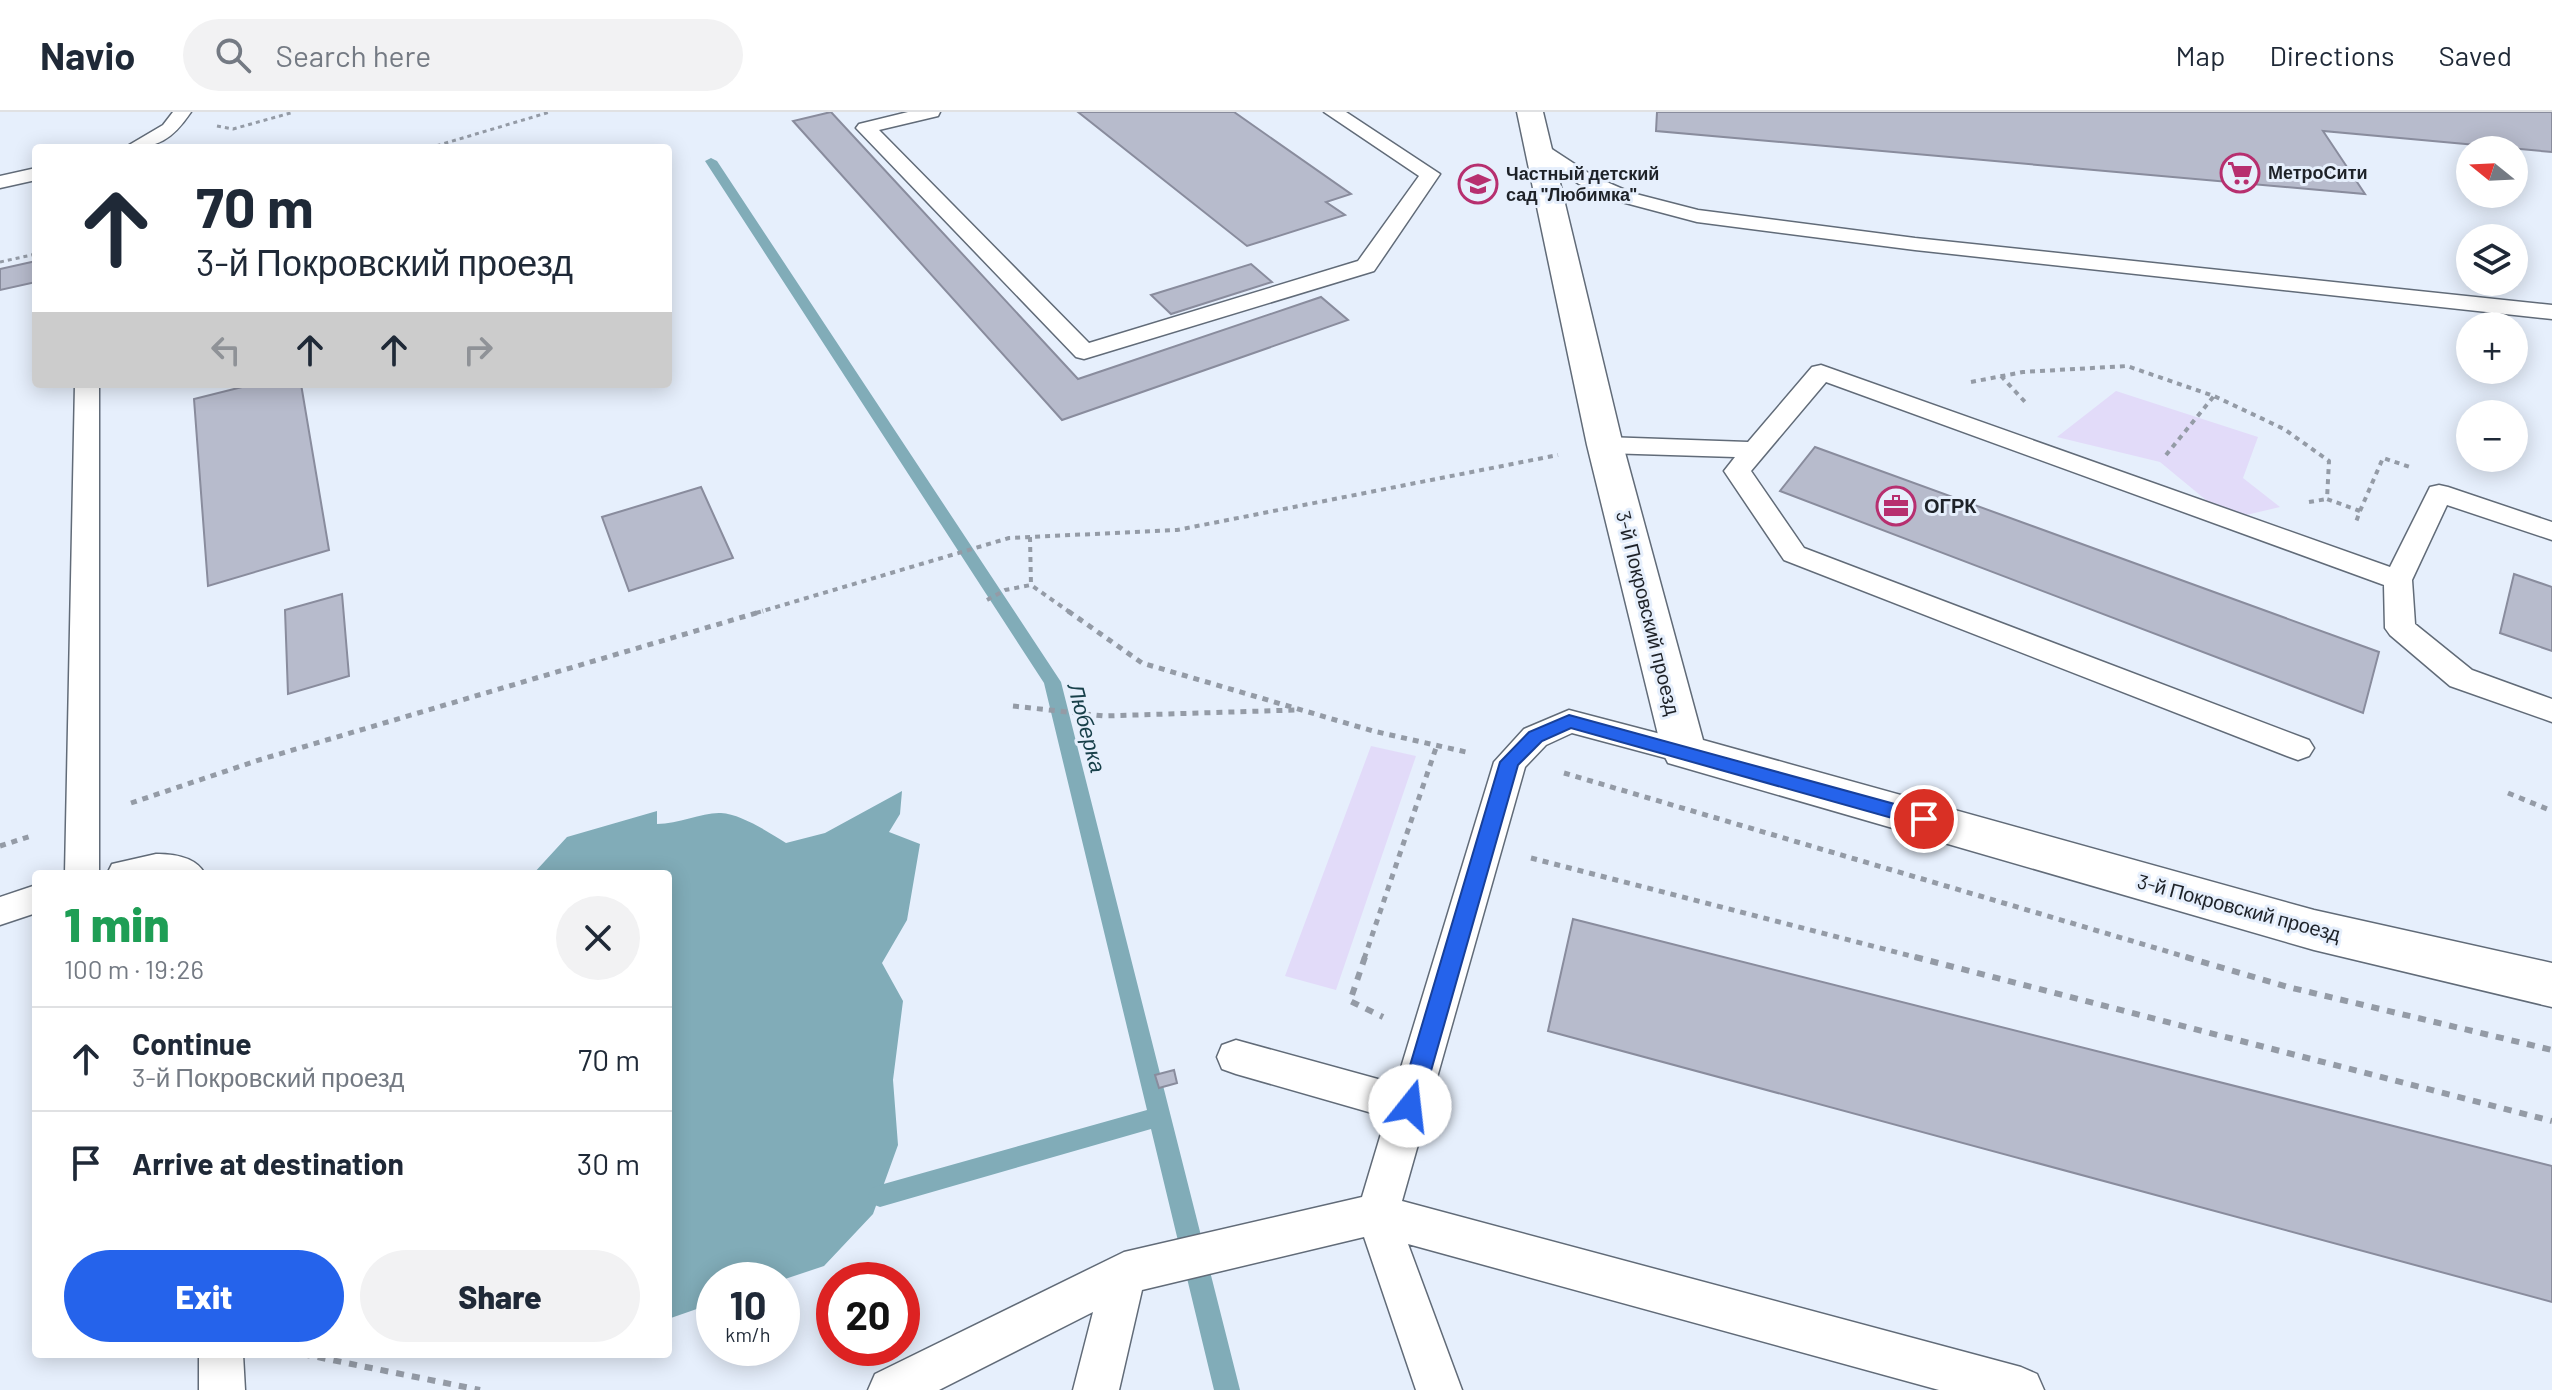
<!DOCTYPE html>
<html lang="en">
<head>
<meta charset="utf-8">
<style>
  :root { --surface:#fff; --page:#f2f2f3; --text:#1f2937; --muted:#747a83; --line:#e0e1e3; --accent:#2563eb }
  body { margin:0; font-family:Barlow,sans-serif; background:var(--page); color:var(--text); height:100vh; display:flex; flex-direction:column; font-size:30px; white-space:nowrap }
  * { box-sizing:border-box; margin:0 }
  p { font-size:26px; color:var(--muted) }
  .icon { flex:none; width:44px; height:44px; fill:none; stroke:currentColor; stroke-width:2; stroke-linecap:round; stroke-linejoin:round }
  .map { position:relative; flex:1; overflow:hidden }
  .details { position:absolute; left:32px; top:758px; width:640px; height:488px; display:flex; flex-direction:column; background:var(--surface); border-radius:8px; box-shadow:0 4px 20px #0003 }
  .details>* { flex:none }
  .banner { position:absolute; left:32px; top:32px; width:640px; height:244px; border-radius:8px; box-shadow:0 4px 20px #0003; background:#fff; color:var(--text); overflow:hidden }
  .needle { width:52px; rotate:288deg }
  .fabs { position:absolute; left:2456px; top:24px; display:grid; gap:16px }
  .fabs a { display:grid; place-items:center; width:72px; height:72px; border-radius:50%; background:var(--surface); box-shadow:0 4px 20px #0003; font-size:40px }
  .speed { position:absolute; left:696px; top:1150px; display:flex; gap:16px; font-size:40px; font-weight:700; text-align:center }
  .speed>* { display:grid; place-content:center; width:104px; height:104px; border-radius:50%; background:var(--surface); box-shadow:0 4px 20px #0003; line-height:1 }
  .speed small { font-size:20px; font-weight:400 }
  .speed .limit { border:12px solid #d22; background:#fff; color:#111 }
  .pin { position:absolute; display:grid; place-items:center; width:68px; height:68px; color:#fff; margin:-34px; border:4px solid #fff; border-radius:50%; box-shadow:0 2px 8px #0007 }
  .me { position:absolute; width:88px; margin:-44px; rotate:16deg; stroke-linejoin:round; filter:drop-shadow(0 0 6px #0008) }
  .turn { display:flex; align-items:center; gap:28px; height:168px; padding:0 32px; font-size:36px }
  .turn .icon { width:104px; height:104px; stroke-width:2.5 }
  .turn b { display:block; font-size:56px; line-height:68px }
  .lanes { display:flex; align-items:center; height:76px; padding:0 32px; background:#0003; justify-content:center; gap:40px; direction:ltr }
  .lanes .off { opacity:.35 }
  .round { display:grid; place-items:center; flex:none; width:84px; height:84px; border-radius:42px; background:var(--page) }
  .overview { display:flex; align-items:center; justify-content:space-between; height:136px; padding:0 32px }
  h1 { font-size:48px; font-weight:800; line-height:60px; color:#1e9e55 }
  .primary-button { display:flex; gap:16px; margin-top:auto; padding:16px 32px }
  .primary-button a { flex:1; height:92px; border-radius:48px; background:var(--accent); color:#fff; font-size:32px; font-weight:800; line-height:92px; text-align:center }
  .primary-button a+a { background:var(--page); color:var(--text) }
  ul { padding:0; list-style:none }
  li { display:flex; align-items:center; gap:24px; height:104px; padding:0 32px; border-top:2px solid var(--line) }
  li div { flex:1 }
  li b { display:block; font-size:30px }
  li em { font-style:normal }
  header { display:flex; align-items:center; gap:48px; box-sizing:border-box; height:112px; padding:0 40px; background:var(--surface); border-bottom:2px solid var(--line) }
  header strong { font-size:38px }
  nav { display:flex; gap:44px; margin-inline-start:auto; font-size:28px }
  .search { width:560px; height:72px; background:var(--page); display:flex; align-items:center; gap:20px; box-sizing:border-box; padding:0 28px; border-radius:44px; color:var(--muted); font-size:30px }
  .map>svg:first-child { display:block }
</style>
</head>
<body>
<header>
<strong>Navio</strong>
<div class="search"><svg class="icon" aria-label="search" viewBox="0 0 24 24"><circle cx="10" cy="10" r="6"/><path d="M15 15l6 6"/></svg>Search here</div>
<nav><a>Map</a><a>Directions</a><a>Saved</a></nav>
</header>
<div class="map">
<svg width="2552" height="1278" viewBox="0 0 2552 1278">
  <rect width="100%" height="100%" fill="#e6effc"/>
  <!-- green -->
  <path fill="#e2dbf9" d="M2116 279 2258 325 2243 366 2280 395 2229 407 2160 350 2057 325Z
    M1371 634 1416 644 1336 878 1285 864Z"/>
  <!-- water -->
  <path fill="#81acb8" d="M902 679 900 702 889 720 920 732 907 808 882 851 903 889 893 968 898 1033 873 1102 824 1154 782 1168H714V1191L668 1207V762H533L567 725 657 699V712C679 712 703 700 721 701 741 702 770 721 786 731L825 721Z"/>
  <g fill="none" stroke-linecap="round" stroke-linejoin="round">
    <!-- stream -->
    <path fill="#81acb8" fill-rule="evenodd" d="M711 46 717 49 1061 570 1240 1278H1214L1151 1017 880 1095 872 1092 868 1084 872 1076 880 1073 1147 998 1044 571 705 49Z"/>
  </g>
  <!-- building -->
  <path fill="#b7bbcc" stroke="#898c9d" stroke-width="2" d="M831 0 1078 267 1321 185 1348 208 1062 308 793 9Z
    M1078 0H1234L1351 82 1326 90 1345 103 1247 134Z
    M1657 0H2552V40L2323 19 2365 82 1656 19Z
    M36 149V170L0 178V157Z
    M1251 152 1272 170 1171 202 1151 183Z
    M254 272H301L329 438 208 474 194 287Z
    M1815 335 2379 540 2363 601 1780 379Z
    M701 375 733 446 629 479 602 405Z
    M2514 462 2552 475V539L2500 521Z
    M342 482 349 564 288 582 285 498Z
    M1573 807 2552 1054V1190L1548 919Z
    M1174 958 1177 971 1159 976 1155 963Z"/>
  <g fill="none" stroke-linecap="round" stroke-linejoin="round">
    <!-- service casing -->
    <g stroke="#616b78" stroke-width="3">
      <path id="service" d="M173 0H191C172 28 158 36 124 36L163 13Z
        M908 0H940L938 4 879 18 1089 231 1358 149 1419 64 1324 0H1346L1440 62 1374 159 1084 247 1076 245 856 16 859 12Z
        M1538 28 1593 64 1632 81 1698 98 1915 126 2552 193V207L1915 138 1697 110 1618 89 1579 72 1531 38 1528 34Z
        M36 56V68L0 76V64Z
        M1821 253 2390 455 2430 375 2439 373 2448 375 2552 410V428L2447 393 2412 468 2415 512 2472 558 2552 587V610L2450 574 2390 523 2385 516 2384 473 1826 270 1751 359 1804 436 2309 628 2314 636 2309 644 2298 648 2287 644 1784 448 1724 359 1735 345 1605 341 1596 338 1592 333 1596 328 1605 325 1748 330 1812 255Z
        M75 272H99V762H65Z
        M1569 598 1695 631 1700 639 1695 647 1684 651 1572 621 1546 633 1525 655 1402 1089 2021 1255 2037 1262 2044 1278H1939L1408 1132 1462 1278H1416L1364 1125 1142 1178 1119 1278H1073L1093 1200 939 1278H868L875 1262 1124 1140 1362 1085 1386 1005 1236 962 1222 957 1217 945 1222 933 1236 928 1396 972 1494 650 1524 617Z
        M156 742C175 742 196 745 205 762H107L112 752Z
        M36 773V801L0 813V785Z
        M199 1242H243L245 1278H199Z"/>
    </g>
    <!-- minor casing -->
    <g stroke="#616b78" stroke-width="3">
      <path id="minor" d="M1517 0H1543L1623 333 1703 628 2314 798 2552 851V895L2314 838 1668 651 1662 639 1587 333Z"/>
    </g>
    <!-- path-far3 -->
    <path stroke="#949ba6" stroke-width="3" stroke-dasharray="4 4" stroke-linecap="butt" d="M217 14 233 17 294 0
      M429 36 550 0
      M0 150 36 142"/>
    <!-- path-far2 -->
    <path stroke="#949ba6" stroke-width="4" stroke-dasharray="5 5" stroke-linecap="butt" d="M2001 264 2026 291
      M1971 270 2023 260 2127 254 2214 284 2284 317 2329 349 2327 387 2360 399 2356 410
      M2166 343 2214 284
      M2309 390 2327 387
      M2360 399 2383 346 2410 355
      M1030 425 1031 473
      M987 488 1005 478 1031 473 1071 501
      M756 501 1009 426 1177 418 1558 343"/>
    <!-- path-far1 -->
    <path stroke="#949ba6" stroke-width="5" stroke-dasharray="6 6" stroke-linecap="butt" d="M1068 499 1142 551 1373 619 1466 640
      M1013 594 1104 604 1295 598
      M1564 661 2193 847
      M2508 681 2552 699
      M131 691 259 648 763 499
      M0 734 34 723
      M1531 746 1923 847
      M1364 847 1437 633"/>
    <!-- path -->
    <path stroke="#949ba6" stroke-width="6" stroke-dasharray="8 8" stroke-linecap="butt" d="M1365 845 1350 889 1383 905
      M1915 845 2552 1009
      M2186 845 2288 875 2552 938
      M302 1242 480 1278"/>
    <!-- service -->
    <use href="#service" fill="#fff" fill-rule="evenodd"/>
    <!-- minor -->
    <use href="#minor" fill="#fff" fill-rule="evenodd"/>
  </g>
  <!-- route -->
  <path fill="#2563eb" stroke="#184099" stroke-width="2" d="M1569 603 1924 700 1931 702 1933 707 1931 713 1924 715 1571 616 1542 629 1518 653 1421 994 1418 1001 1410 1004 1402 1001 1398 994 1500 650 1529 620Z"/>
  <!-- icons -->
  <defs>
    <g id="supermarket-ring" transform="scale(2)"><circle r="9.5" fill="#e6effc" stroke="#b72f6f" stroke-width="1.5"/><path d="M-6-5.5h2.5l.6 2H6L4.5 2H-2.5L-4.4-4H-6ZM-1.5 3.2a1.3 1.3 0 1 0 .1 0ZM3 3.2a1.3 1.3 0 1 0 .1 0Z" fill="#b72f6f"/></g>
    <g id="school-ring" transform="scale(2)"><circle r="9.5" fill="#e6effc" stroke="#b72f6f" stroke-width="1.5"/><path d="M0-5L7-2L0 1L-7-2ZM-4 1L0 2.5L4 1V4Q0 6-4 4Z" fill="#b72f6f"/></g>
    <g id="office-ring" transform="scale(2)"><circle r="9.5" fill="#e6effc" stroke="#b72f6f" stroke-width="1.5"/><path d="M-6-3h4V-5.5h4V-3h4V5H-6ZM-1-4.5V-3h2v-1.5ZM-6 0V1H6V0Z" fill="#b72f6f"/></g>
  </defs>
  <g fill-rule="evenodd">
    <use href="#supermarket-ring" x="2240" y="61"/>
    <use href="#school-ring" x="1478" y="72"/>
    <use href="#office-ring" x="1896" y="394"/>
  </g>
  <g text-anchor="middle" stroke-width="6" stroke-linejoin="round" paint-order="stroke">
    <!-- far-poi labels -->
    <g font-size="18" font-weight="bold" fill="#1e2228" stroke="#e6effc" text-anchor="start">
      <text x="2268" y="67">МетроСити</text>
      <text x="1506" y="68">Частный детский<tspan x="1506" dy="21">сад "Любимка"</tspan></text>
    </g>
    <!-- poi labels -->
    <g font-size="20" font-weight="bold" fill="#1e2228" stroke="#e6effc" text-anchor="start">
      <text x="1924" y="401">ОГРК</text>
    </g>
    <!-- street labels -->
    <g font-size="20" fill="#1e2228" stroke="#e6effc">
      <text transform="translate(1648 501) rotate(76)" y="7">3-й Покровский проезд</text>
      <text transform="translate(2239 796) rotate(15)" y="7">3-й Покровский проезд</text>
    </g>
    <!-- water labels -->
    <g font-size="22" font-style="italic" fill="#18404a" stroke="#e6effc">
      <text transform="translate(1087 616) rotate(75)" y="8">Люберка</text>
    </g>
  </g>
</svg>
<div class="fabs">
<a><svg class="needle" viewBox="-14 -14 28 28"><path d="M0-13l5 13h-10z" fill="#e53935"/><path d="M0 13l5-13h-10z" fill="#747a83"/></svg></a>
<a><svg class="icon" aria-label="layers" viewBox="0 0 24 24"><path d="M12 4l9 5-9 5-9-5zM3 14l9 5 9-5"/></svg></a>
<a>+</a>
<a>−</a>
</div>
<div class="speed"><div>10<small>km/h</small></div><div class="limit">20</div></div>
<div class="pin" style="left:1924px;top:707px;background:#d93025"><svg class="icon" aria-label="arrive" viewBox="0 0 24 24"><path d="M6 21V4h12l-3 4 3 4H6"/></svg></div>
<svg class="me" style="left:1410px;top:994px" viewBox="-20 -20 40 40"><circle r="19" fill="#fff"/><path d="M0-13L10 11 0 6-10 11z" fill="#2563eb"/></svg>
<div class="banner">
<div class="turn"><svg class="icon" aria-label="ahead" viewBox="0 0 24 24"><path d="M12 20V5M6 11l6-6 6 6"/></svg><div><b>70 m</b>3-й Покровский проезд</div></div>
<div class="lanes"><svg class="icon off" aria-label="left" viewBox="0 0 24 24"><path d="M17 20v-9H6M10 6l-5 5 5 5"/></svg><svg class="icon" aria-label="ahead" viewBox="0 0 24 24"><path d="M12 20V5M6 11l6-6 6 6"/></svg><svg class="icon" aria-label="ahead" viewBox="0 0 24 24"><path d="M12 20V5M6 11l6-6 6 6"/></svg><svg class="icon off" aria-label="right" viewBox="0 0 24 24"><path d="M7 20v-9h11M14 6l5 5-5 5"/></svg></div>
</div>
<section class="details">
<div class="overview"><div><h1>1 min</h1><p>100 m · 19:26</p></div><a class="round"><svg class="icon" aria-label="close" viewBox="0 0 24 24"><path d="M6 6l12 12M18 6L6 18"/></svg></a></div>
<ul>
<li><svg class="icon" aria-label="ahead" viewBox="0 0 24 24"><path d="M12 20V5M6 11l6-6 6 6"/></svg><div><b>Continue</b><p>3-й Покровский проезд</p></div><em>70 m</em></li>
<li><svg class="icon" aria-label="arrive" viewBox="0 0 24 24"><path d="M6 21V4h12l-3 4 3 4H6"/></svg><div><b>Arrive at destination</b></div><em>30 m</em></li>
</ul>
<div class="primary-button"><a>Exit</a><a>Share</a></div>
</section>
</div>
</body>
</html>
